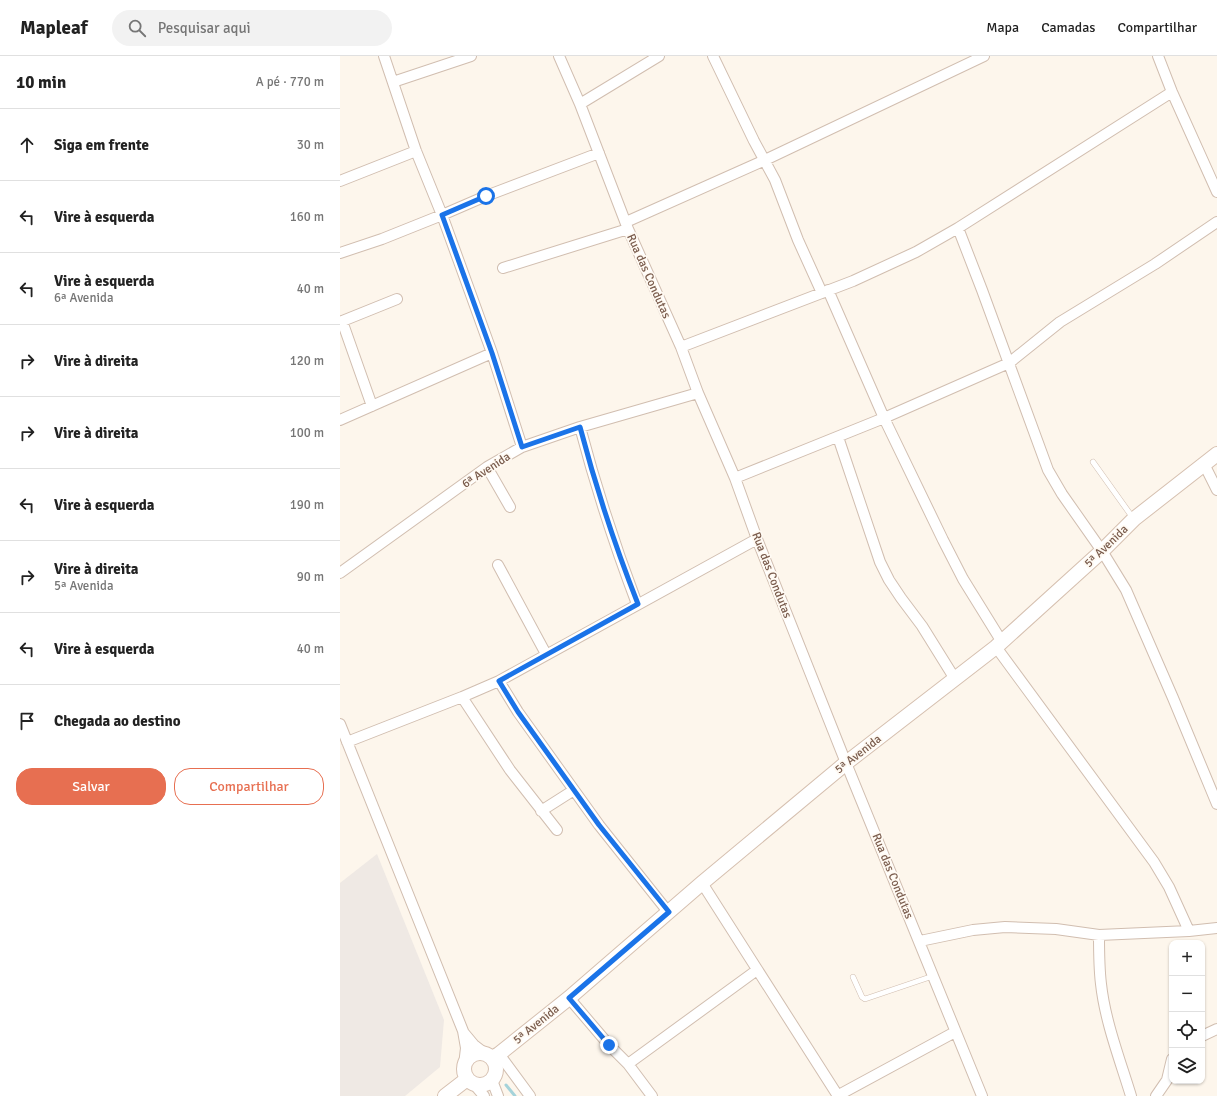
<!DOCTYPE html>
<html lang="pt">
<head>
<meta charset="utf-8">
<style>
  body { margin:0; font-family:Signika,sans-serif; background:#f2f2f2; color:#222 }
  .controls { position:absolute; right:12px; bottom:12px; display:grid; overflow:hidden; border-radius:8px; box-shadow:0 1px 3px #0004 }
  .controls button { width:36px; height:36px; display:grid; place-items:center; padding:0; border:0; border-bottom:1px solid #e0e0e0; background:#fff; color:#222; font:20px sans-serif }
  .stop { position:absolute; width:12px; height:12px; margin:-9px; border:3px solid #1a73e8; border-radius:50%; background:#fff }
  .stop.end { background:#1a73e8; border-color:#fff; box-shadow:0 1px 4px #0008 }
  .list { margin:0; padding:0; list-style:none }
  h2 { display:flex; justify-content:space-between; align-items:center; height:52px; margin:0; padding:0 16px; font-size:17px }
  h2 small { font-size:13px; font-weight:400; color:#767676 }
  .list li { display:grid; grid-template-columns:26px 1fr auto; gap:12px; align-items:center; box-sizing:border-box; height:72px; padding:0 16px; border-top:1px solid #e0e0e0 }
  .list b { display:block; font-size:15px; white-space:nowrap }
  .list p { margin:0; font-size:13px; white-space:nowrap; color:#767676 }
  .list em { font-size:13px; font-style:normal; color:#767676 }
  .actions { display:flex; gap:8px; padding:12px 16px }
  .actions a { flex:1; padding:9px 0; border:1px solid #e76f51; border-radius:16px; text-align:center; font-size:14px; color:#e76f51 }
  .actions .main { background:#e76f51; color:#fff }
  .icon { flex:none; width:22px; height:22px; fill:none; stroke:currentColor; stroke-width:2; stroke-linecap:round; stroke-linejoin:round }
  .map { position:relative; flex:none; width:877px; height:1040px; overflow:hidden }
  header { display:flex; align-items:center; gap:24px; box-sizing:border-box; height:56px; padding:0 20px; background:#fff; border-bottom:1px solid #e0e0e0 }
  header strong { font-size:19px }
  nav { display:flex; gap:22px; margin-inline-start:auto; font-size:14px }
  .search { width:280px; height:36px; background:#f2f2f2; display:flex; align-items:center; gap:10px; box-sizing:border-box; padding:0 14px; border-radius:22px; color:#767676; font-size:15px }
  main { display:flex }
  aside { flex:1; background:#fff }
  .map>svg:first-child { display:block }
  .industrial { fill:#efe9e4 }
  .lines { fill:none; stroke-linecap:round; stroke-linejoin:round }
  .stream { stroke:#a5d3da; stroke-width:3 }
  .lane-casing { stroke:#d1beb0; stroke-width:6 }
  .street-casing { stroke:#d1beb0; stroke-width:12 }
  .secondary-casing { stroke:#d6c0b0; stroke-width:16 }
  .lane { stroke:#fff; stroke-width:5 }
  .street { stroke:#fff; stroke-width:10 }
  .secondary { stroke:#fff; stroke-width:14 }
  .route { stroke:#1a73e8; stroke-width:5 }
  .labels { text-anchor:middle; stroke-width:3.5; stroke-linejoin:round; paint-order:stroke }
  .street-label { font-size:12px; fill:#7a5c4d; stroke:#fffaf3 }
</style>
</head>
<body>
<header>
<strong>Mapleaf</strong>
<div class="search"><svg class="icon" aria-label="search" viewBox="0 0 24 24"><circle cx="10" cy="10" r="6"/><path d="M15 15l6 6"/></svg>Pesquisar aqui</div>
<nav><a>Mapa</a><a>Camadas</a><a>Compartilhar</a></nav>
</header>
<main>
<aside>
<h2>10 min<small>A pé · 770 m</small></h2>
<ul class="list">
<li><svg class="icon" aria-label="ahead" viewBox="0 0 24 24"><path d="M12 20V5M6 11l6-6 6 6"/></svg><div><b>Siga em frente</b></div><em>30 m</em></li>
<li><svg class="icon" aria-label="left" viewBox="0 0 24 24"><path d="M17 20v-9H6M10 6l-5 5 5 5"/></svg><div><b>Vire à esquerda</b></div><em>160 m</em></li>
<li><svg class="icon" aria-label="left" viewBox="0 0 24 24"><path d="M17 20v-9H6M10 6l-5 5 5 5"/></svg><div><b>Vire à esquerda</b><p>6ª Avenida</p></div><em>40 m</em></li>
<li><svg class="icon" aria-label="right" viewBox="0 0 24 24"><path d="M7 20v-9h11M14 6l5 5-5 5"/></svg><div><b>Vire à direita</b></div><em>120 m</em></li>
<li><svg class="icon" aria-label="right" viewBox="0 0 24 24"><path d="M7 20v-9h11M14 6l5 5-5 5"/></svg><div><b>Vire à direita</b></div><em>100 m</em></li>
<li><svg class="icon" aria-label="left" viewBox="0 0 24 24"><path d="M17 20v-9H6M10 6l-5 5 5 5"/></svg><div><b>Vire à esquerda</b></div><em>190 m</em></li>
<li><svg class="icon" aria-label="right" viewBox="0 0 24 24"><path d="M7 20v-9h11M14 6l5 5-5 5"/></svg><div><b>Vire à direita</b><p>5ª Avenida</p></div><em>90 m</em></li>
<li><svg class="icon" aria-label="left" viewBox="0 0 24 24"><path d="M17 20v-9H6M10 6l-5 5 5 5"/></svg><div><b>Vire à esquerda</b></div><em>40 m</em></li>
<li><svg class="icon" aria-label="arrive" viewBox="0 0 24 24"><path d="M6 21V4h12l-3 4 3 4H6"/></svg><div><b>Chegada ao destino</b></div></li>
</ul>
<div class="actions"><a class="main">Salvar</a><a>Compartilhar</a></div>
</aside>
<div class="map">
<svg width="877" height="1040" viewBox="0 0 877 1040">
  <rect width="100%" height="100%" fill="#fdf6ec"/>
  <path class="industrial" d="M37,798L104,964L100,1011L65,1040H0V827Z"/>
  <g class="lines">
    <path class="stream" d="M166,1029L175,1040"/>
    <g class="lane-casing">
      <path id="lane" d="M753,406L793,462
        M513,921L522,941L525,943L593,920"/>
    </g>
    <g class="street-casing">
      <path id="street" d="M44,0L76,95L102,159L130,236L152,297L182,391
        M219,0L240,48L288,173L341,291L358,337L395,422L417,483L506,707L642,1040
        M373,0L414,85L435,124L458,184L482,237
        M818,0L832,36L877,136
        M53,26L131,0
        M240,48L319,0
        M0,125L76,95
        M286,166L425,104L644,0
        M618,172L642,234L708,414L722,438L762,495L786,534L833,642L877,748
        M0,197L42,183L102,159L146,140L259,97
        M163,212L288,173
        M488,234L544,362L603,484L623,523L662,586
        M2,265L32,350
        M0,266L57,243
        M341,291L513,225L576,196L618,172L832,36
        M0,364L152,297
        M240,371C256,432 275,490 297,548
        M498,381L540,506L549,524L561,542L582,570L615,623
        M864,408L877,434
        M147,411L170,451
        M395,422L544,362L669,307L720,266L815,208L877,166
        M158,509L206,598
        M0,517L147,411L182,391L240,371L358,337
        M656,591L814,806L829,831L849,875
        M159,625L178,656L259,769L329,857
        M122,641L170,714L217,774
        M0,668L123,975L126,992L124,1009
        M7,686L122,641L159,625L417,483
        M201,755L234,734
        M362,827L498,1040
        M759,879C759,895 759,912 761,928C765,965 780,1004 791,1040
        M580,885L633,874L665,871L716,873L759,879L849,875L877,872
        M229,942L269,989L288,1008L312,1040
        M124,977L134,989L147,999
        M862,980L877,973
        M159,998L190,1040
        M288,1008L417,914
        M154,1020L153,1027L158,1040
        M133,1027L144,1040
        M497,1040L615,976
        M816,1040L827,1024L832,1003"/>
    </g>
    <g class="secondary-casing">
      <path id="secondary" d="M124 1013a16 16 0 1 1 32 0a16 16 0 1 1-32 0Z
        M152,1002L159,998L229,942L362,827L506,707L656,591L762,495L794,463L877,398
        M105,1040L127,1023"/>
    </g>
    <use href="#lane" class="lane"/>
    <use href="#street" class="street"/>
    <use href="#secondary" class="secondary"/>
  </g>
  <g class="lines">
    <path class="route" d="M146,140L102,159L152,297L182,391L240,371C256,432 275,490 298,548L159,625L178,656L259,769L329,856L229,942L269,989"/>
  </g>
  <g class="labels">
    <g class="street-label">
      <text transform="translate(309 220) rotate(66)" y="4">Rua das Condutas</text>
      <text transform="translate(146 414) rotate(-33)" y="4">6ª Avenida</text>
      <text transform="translate(766 490) rotate(-44)" y="4">5ª Avenida</text>
      <text transform="translate(432 519) rotate(69)" y="4">Rua das Condutas</text>
      <text transform="translate(518 698) rotate(-38)" y="4">5ª Avenida</text>
      <text transform="translate(553 820) rotate(68)" y="4">Rua das Condutas</text>
      <text transform="translate(196 968) rotate(-39)" y="4">5ª Avenida</text>
    </g>
  </g>
</svg>
<div class="controls">
<button>+</button>
<button>−</button>
<button><svg class="icon" aria-label="locate" viewBox="0 0 24 24"><circle cx="12" cy="12" r="6"/><path d="M12 2v4M12 18v4M2 12h4M18 12h4"/></svg></button>
<button><svg class="icon" aria-label="layers" viewBox="0 0 24 24"><path d="M12 4l9 5-9 5-9-5zM3 14l9 5 9-5"/></svg></button>
</div>
<div class="stop" style="left:146px;top:140px"></div>
<div class="stop end" style="left:269px;top:989px"></div>
</div>
</main>
</body>
</html>
